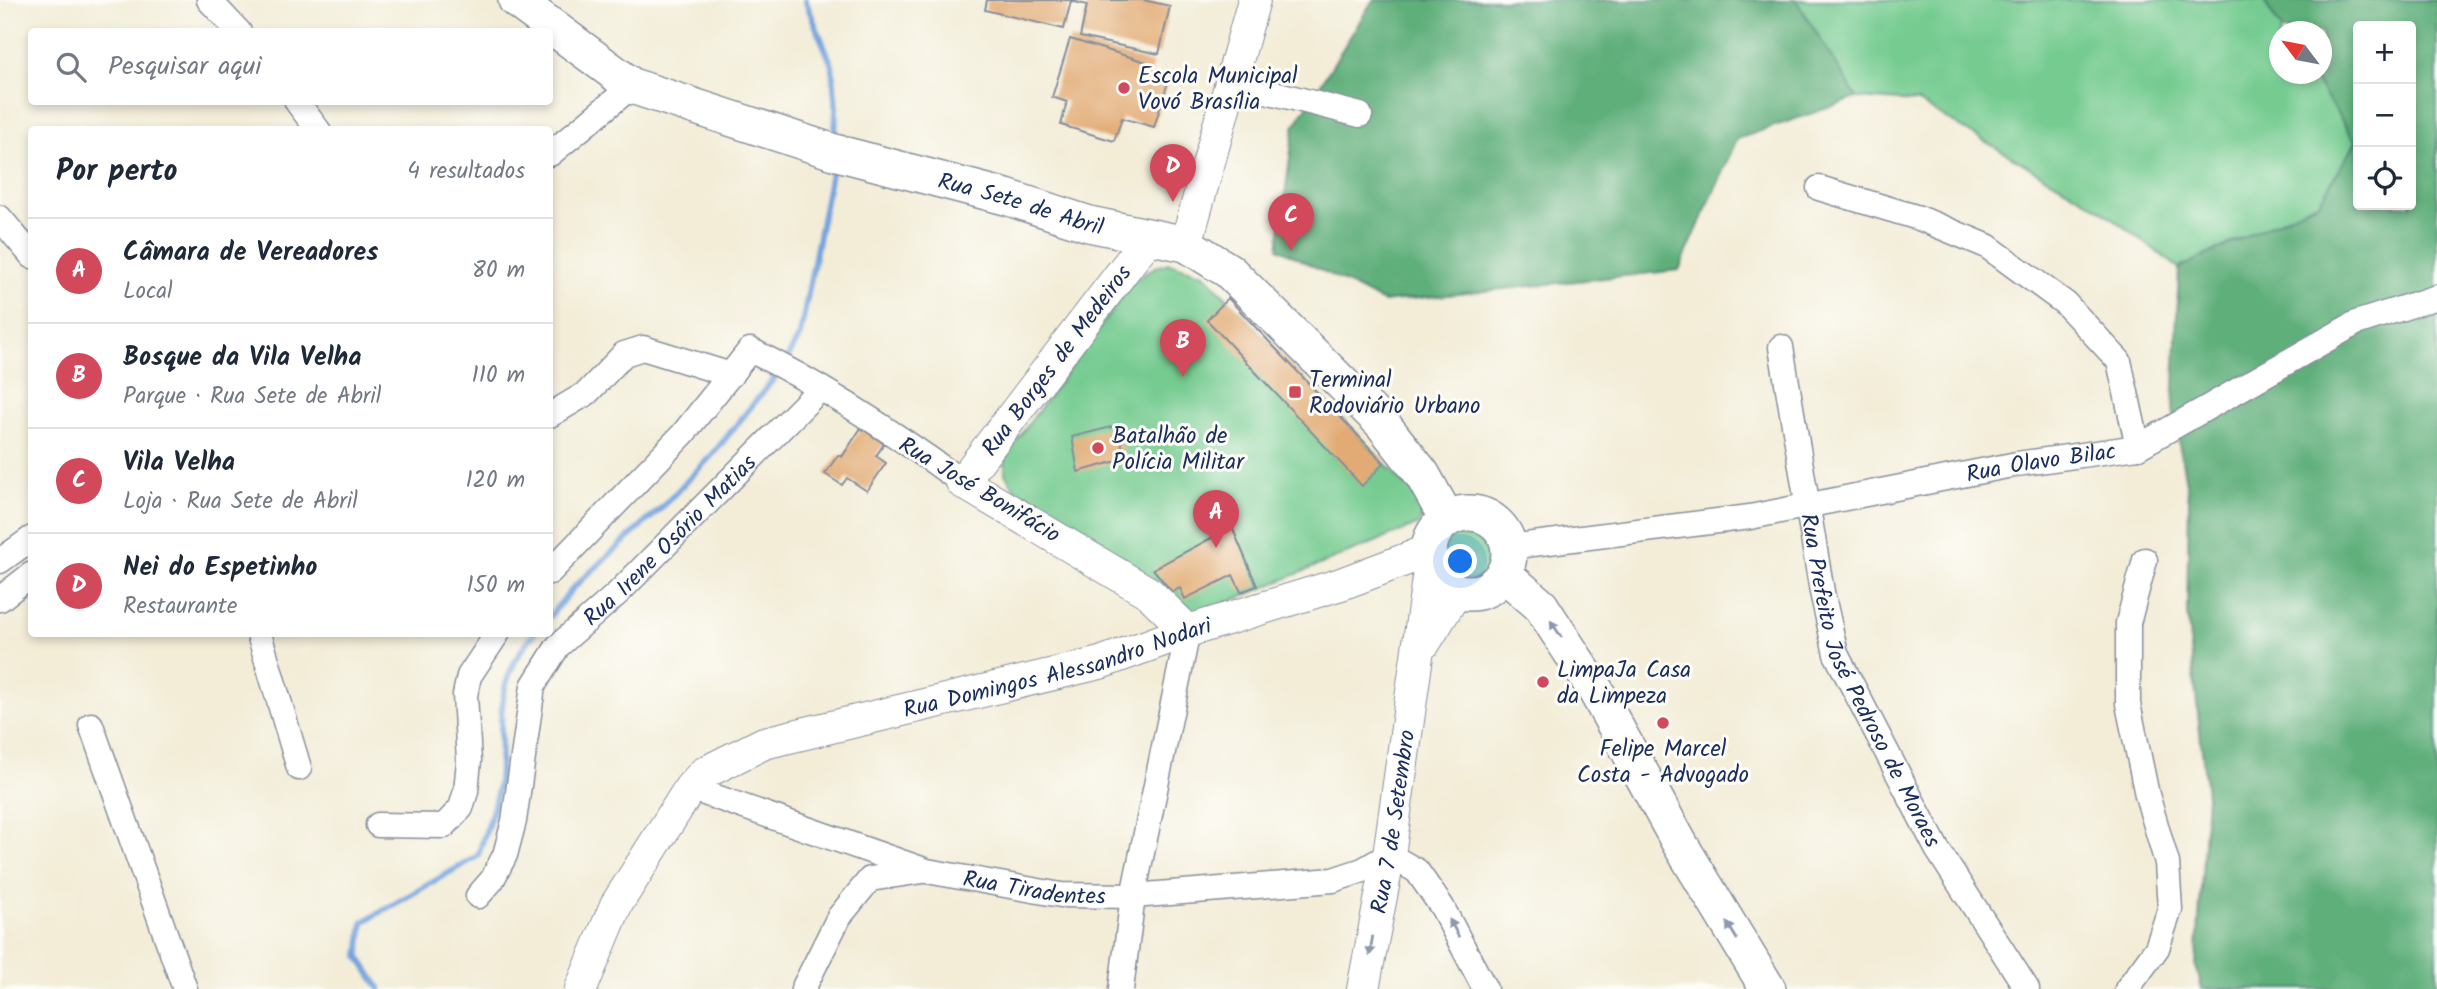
<!DOCTYPE html>
<html lang="pt">
<head>
<meta charset="utf-8">
<style>
  body { margin:0; font-family:Kalam,sans-serif; background:#f6f6f7; color:#1f2937 }
  .controls { position:absolute; right:21px; top:21px; display:grid; overflow:hidden; border-radius:7px; box-shadow:0 4px 10px #0003 }
  .controls button { width:63px; height:63px; display:grid; place-items:center; padding:0; border:0; border-bottom:2px solid #e0e1e3; background:#fff; color:#1f2937; font:35px sans-serif }
  .compass { position:absolute; left:2269px; top:21px; width:63px; height:63px; border-radius:50%; background:#fff; box-shadow:0 4px 10px #0003; rotate:302deg }
  .you { position:absolute; left:1461px; top:562px; width:24px; height:24px; margin:-18px; border:5px solid #fff; border-radius:50%; background:#1a73e8; box-shadow:0 0 0 10px #1a73e833 }
  .badge { display:grid; place-items:center; width:46px; height:46px; border-radius:50%; background:#d1495b; color:#fff; font-size:23px; font-weight:700 }
  .pin { position:absolute; translate:-50% -58px; filter:drop-shadow(0 2px 4px #0008) }
  .pin::after { content:''; position:absolute; top:37px; width:24px; height:21px; background:inherit; clip-path:polygon(0 0,100% 0,50% 100%) }
  .list { margin:0; padding:0; list-style:none }
  h2 { display:flex; justify-content:space-between; align-items:center; height:91px; margin:0; padding:0 28px; font-size:30px }
  h2 small { font-size:23px; font-weight:400; color:#747a83 }
  .list li { display:grid; grid-template-columns:46px 1fr auto; gap:21px; align-items:center; box-sizing:border-box; height:105px; padding:0 28px; border-top:2px solid #e0e1e3 }
  .list b { display:block; font-size:26px; white-space:nowrap }
  .list p { margin:0; font-size:23px; white-space:nowrap; color:#747a83 }
  .list em { font-size:23px; font-style:normal; color:#747a83 }
  .icon { flex:none; width:38px; height:38px; fill:none; stroke:currentColor; stroke-width:2; stroke-linecap:round; stroke-linejoin:round }
  .map { position:relative; flex:none; width:2437px; height:989px; overflow:hidden }
  .search { position:absolute; background:#fff; box-shadow:0 4px 10px #0003; left:28px; top:28px; width:525px; height:77px; display:flex; align-items:center; gap:18px; box-sizing:border-box; padding:0 24px; border-radius:7px; color:#747a83; font-size:26px }
  .panel { position:absolute; background:#fff; box-shadow:0 4px 10px #0003; left:28px; top:126px; width:525px; height:511px; border-radius:7px }
  .map>svg:first-child { display:block }
  .green { fill:#74cb90; stroke:#487d77; stroke-width:2 }
  .forest { fill:#5faf7a; stroke:#3d6f6c; stroke-width:2; fill-rule:evenodd }
  .lines { fill:none; stroke-linecap:round; stroke-linejoin:round }
  .stream { stroke:#73a3dd; stroke-width:6 }
  .building { fill:#e2ab75 }
  .minor-casing { stroke:#878e9b; stroke-width:27 }
  .tertiary-casing { stroke:#878e9b; stroke-width:34 }
  .secondary-casing { stroke:#878e9b; stroke-width:38 }
  .minor { stroke:#fff; stroke-width:24 }
  .tertiary { stroke:#fff; stroke-width:32 }
  .secondary { stroke:#fff; stroke-width:35 }
  .oneway { fill:#8d97ae }
  .poi-dot { fill:#d1495b; stroke:#fdfcf7; stroke-width:2.5 }
  .labels { text-anchor:middle; stroke-width:6; stroke-linejoin:round; paint-order:stroke }
  .poi-label { font-size:23px; fill:#1b2f5e; stroke:#fdfcf7; text-anchor:start }
  .street-label { font-size:23px; fill:#1b2f5e; stroke:#fdfcf7 }
</style>
</head>
<body>
<div class="map">
<svg width="2437" height="989" viewBox="0 0 2437 989">
  <rect width="100%" height="100%" fill="#fdfcf7"/>
  <filter id="ink" filterUnits="userSpaceOnUse"><feTurbulence type="fractalNoise" baseFrequency=".0143" numOctaves="2"/><feDisplacementMap in="SourceGraphic" scale="14" xChannelSelector="R" yChannelSelector="G"/><feConvolveMatrix kernelMatrix="1 2 1 2 8 2 1 2 1" color-interpolation-filters="sRGB"/></filter>
  <filter id="wash" filterUnits="userSpaceOnUse"><feTurbulence type="fractalNoise" baseFrequency=".00686" numOctaves="4" result="noise"/><feDisplacementMap in="SourceGraphic" scale="28" xChannelSelector="R" yChannelSelector="G"/><feGaussianBlur stdDeviation="1.57" result="paint"/><feColorMatrix in="noise" values="0 0 0 0 0 0 0 0 0 0 0 0 0 0 0 0 0 1.4 0 .05"/><feComposite in="paint" operator="in"/></filter>
  <g filter="url(#wash)">
    <rect width="100%" height="100%" fill="#f3edd8"/>
    <path class="green" d="M1796,0H2263L2283,31L2280,32V74H2311L2356,142L2319,202L2179,268L2097,207L1918,102L1857,98Z
      M1169,263L1204,274L1417,497L1423,512L1419,524L1192,617L1018,493L1005,474V456L1134,281L1155,267Z
      M1442 553a27 27 0 1 1 54 0a27 27 0 1 1-54 0Z"/>
    <path class="forest" d="M1373,0H1796L1857,98L1737,139L1679,270L1383,302L1278,248L1294,127Z
      M2263,0H2437V989H2202L2196,966L2207,796L2187,613L2189,500L2173,409L2179,268L2319,202L2356,142L2311,74H2322V32L2283,31ZM2358,26H2411V205H2358Z"/>
    <g class="lines">
      <path class="stream" d="M805,0L832,65L836,108L835,141
        M786,361L800,335L833,162
        M550,616L573,588L660,509L713,454L780,371
        M380,989L359,957L363,922L478,856C485,832 496,806 499,782C505,721 490,685 534,634"/>
    </g>
    <g id="blocks">
      <path class="building" d="M987,0H1143L1170,6L1159,54L1080,37L1087,5L1071,1L1064,29L985,10Z
        M1070,39L1153,64L1149,76L1168,82L1154,127L1122,118L1114,141L1061,125L1067,102L1052,97Z
        M1228,298L1384,463L1362,486L1207,320Z
        M1119,425L1124,459L1078,472L1072,437Z
        M861,428L884,444L876,456L886,463L867,491L847,478L842,485L825,474L838,455L842,457Z
        M1232,527L1257,586L1241,592L1233,575L1185,599L1180,588L1172,592L1153,569Z"/>
    </g>
  </g>
  <g filter="url(#ink)">
    <use href="#blocks" fill-opacity="0" stroke="#878e9b" stroke-width="2"/>
    <g class="lines">
      <g class="minor-casing">
        <g id="minor">
          <path d="M209,0L239,32"/>
          <path d="M1231,82L1360,115"/>
          <path d="M297,102L318,130"/>
          <path d="M550,154L632,86"/>
          <path d="M1819,188L1919,218L1987,246L2066,304L2119,361L2138,447"/>
          <path d="M0,218L32,256"/>
          <path id="s1" d="M1781,347L1822,592L1836,654L1937,849L2027,989"/>
          <path d="M550,415L587,393L624,354L643,348L731,375"/>
          <path id="s2" d="M1509,547L1750,517L2017,464L2138,447L2356,323L2437,297"/>
          <path d="M0,561L32,538"/>
          <path d="M550,572L683,434L750,350C822,385 897,435 962,482"/>
          <path d="M0,599L32,574"/>
          <path d="M259,634L299,768"/>
          <path d="M91,725L185,989"/>
          <path id="s3" d="M690,788L927,871L1061,895L1133,896L1333,880L1363,870L1389,855L1417,871L1442,907L1485,989"/>
          <path d="M378,825L444,826L461,808L466,791L469,761L465,695L469,676L497,634"/>
          <path id="s4" d="M478,896L492,880L505,855L514,821L533,686L558,646L618,593L819,390"/>
          <path d="M803,989L839,917L870,879L923,871"/>
          <path d="M1121,989L1133,896L1188,631"/>
          <path d="M2127,989L2157,948L2170,909L2167,863L2147,795L2128,704V623L2145,560"/>
        </g>
      </g>
      <g class="tertiary-casing">
        <g id="tertiary">
          <path d="M1149,237L962,482L1149,593L1188,631"/>
          <path d="M1186,244L1254,0"/>
          <path d="M1425,642L1456,592"/>
          <path id="s5" d="M581,989L616,905L690,788L704,773L764,743L1100,663L1188,631L1341,584L1428,551"/>
          <path id="s6" d="M1363,989L1389,855L1430,564"/>
        </g>
      </g>
      <g class="secondary-casing">
        <g id="secondary">
          <path id="s7" d="M516,0L632,86L834,152L1006,197L1089,224L1186,244L1229,271L1381,422L1422,474L1447,519"/>
          <circle cx="1469" cy="553" r="40"/>
          <path d="M1504,574L1541,606L1596,691L1680,844L1768,989"/>
        </g>
      </g>
      <use href="#minor" class="minor"/>
      <use href="#tertiary" class="tertiary"/>
      <use href="#secondary" class="secondary"/>
    </g>
    <defs><path id="oneway-solid" d="M-6-.8H1V-3.2L6.5 0L1 3.2V.8H-6Z" transform="scale(1.75)"/></defs>
    <g class="oneway">
      <use href="#oneway-solid" transform="translate(1556 629) rotate(-123)"/>
      <use href="#oneway-solid" transform="translate(1454 928) rotate(-118)"/>
      <use href="#oneway-solid" transform="translate(1732 931) rotate(-121)"/>
      <use href="#oneway-solid" transform="translate(1371 946) rotate(100)"/>
    </g>
  </g>
  <g class="poi-dot">
    <circle cx="1124" cy="88" r="7"/>
    <rect x="1288" y="385" width="14" height="14" rx="3.5"/>
    <circle cx="1098" cy="448" r="7"/>
    <circle cx="1543" cy="682" r="7"/>
    <circle cx="1663" cy="723" r="7"/>
  </g>
  <g class="labels">
    <g class="poi-label">
      <text x="1138" y="83">Escola Municipal<tspan x="1138" dy="26">Vovó Brasília</tspan></text>
      <text x="1309" y="387">Terminal<tspan x="1309" dy="26">Rodoviário Urbano</tspan></text>
      <text x="1112" y="443">Batalhão de<tspan x="1112" dy="26">Polícia Militar</tspan></text>
      <text x="1557" y="677">LimpaJa Casa<tspan x="1557" dy="26">da Limpeza</tspan></text>
      <text x="1663" y="756" text-anchor="middle">Felipe Marcel<tspan x="1663" dy="26">Costa - Advogado</tspan></text>
    </g>
    <g class="street-label">
      <text dy="8" stroke="none"><textPath href="#s7" startOffset="551">Rua Sete de Abril</textPath></text>
      <text transform="translate(1056 360) rotate(-53)" y="8">Rua Borges de Medeiros</text>
      <text dy="8" stroke="none"><textPath href="#s2" startOffset="539">Rua Olavo Bilac</textPath></text>
      <text transform="translate(980 489) rotate(31)" y="8">Rua José Bonifácio</text>
      <text dy="8" stroke="none"><textPath href="#s4" startOffset="422">Rua Irene Osório Matias</textPath></text>
      <text dy="8" stroke="none"><textPath href="#s5" startOffset="620">Rua Domingos Alessandro Nodari</textPath></text>
      <text dy="8" stroke="none"><textPath href="#s1" startOffset="348">Rua Prefeito José Pedroso de Moraes</textPath></text>
      <text dy="8" stroke="none"><textPath href="#s6" startOffset="170">Rua 7 de Setembro</textPath></text>
      <text dy="8" stroke="none"><textPath href="#s3" startOffset="360">Rua Tiradentes</textPath></text>
    </g>
  </g>
</svg>
<div class="controls">
<button>+</button>
<button>−</button>
<button><svg class="icon" aria-label="locate" viewBox="0 0 24 24"><circle cx="12" cy="12" r="6"/><path d="M12 2v4M12 18v4M2 12h4M18 12h4"/></svg></button>
</div>
<svg class="compass" viewBox="-18 -18 36 36"><path d="M0-13l5 13h-10z" fill="#e53935"/><path d="M0 13l5-13h-10z" fill="#747a83"/></svg>
<div class="you"></div>
<div class="pin badge" style="left:1216px;top:548px">A</div>
<div class="pin badge" style="left:1183px;top:377px">B</div>
<div class="pin badge" style="left:1291px;top:251px">C</div>
<div class="pin badge" style="left:1173px;top:202px">D</div>
<div class="search"><svg class="icon" aria-label="search" viewBox="0 0 24 24"><circle cx="10" cy="10" r="6"/><path d="M15 15l6 6"/></svg>Pesquisar aqui</div>
<section class="panel">
<h2>Por perto<small>4 resultados</small></h2>
<ul class="list">
<li><span class="badge">A</span><div><b>Câmara de Vereadores</b><p>Local</p></div><em>80 m</em></li>
<li><span class="badge">B</span><div><b>Bosque da Vila Velha</b><p>Parque · Rua Sete de Abril</p></div><em>110 m</em></li>
<li><span class="badge">C</span><div><b>Vila Velha</b><p>Loja · Rua Sete de Abril</p></div><em>120 m</em></li>
<li><span class="badge">D</span><div><b>Nei do Espetinho</b><p>Restaurante</p></div><em>150 m</em></li>
</ul>
</section>
</div>
</body>
</html>
